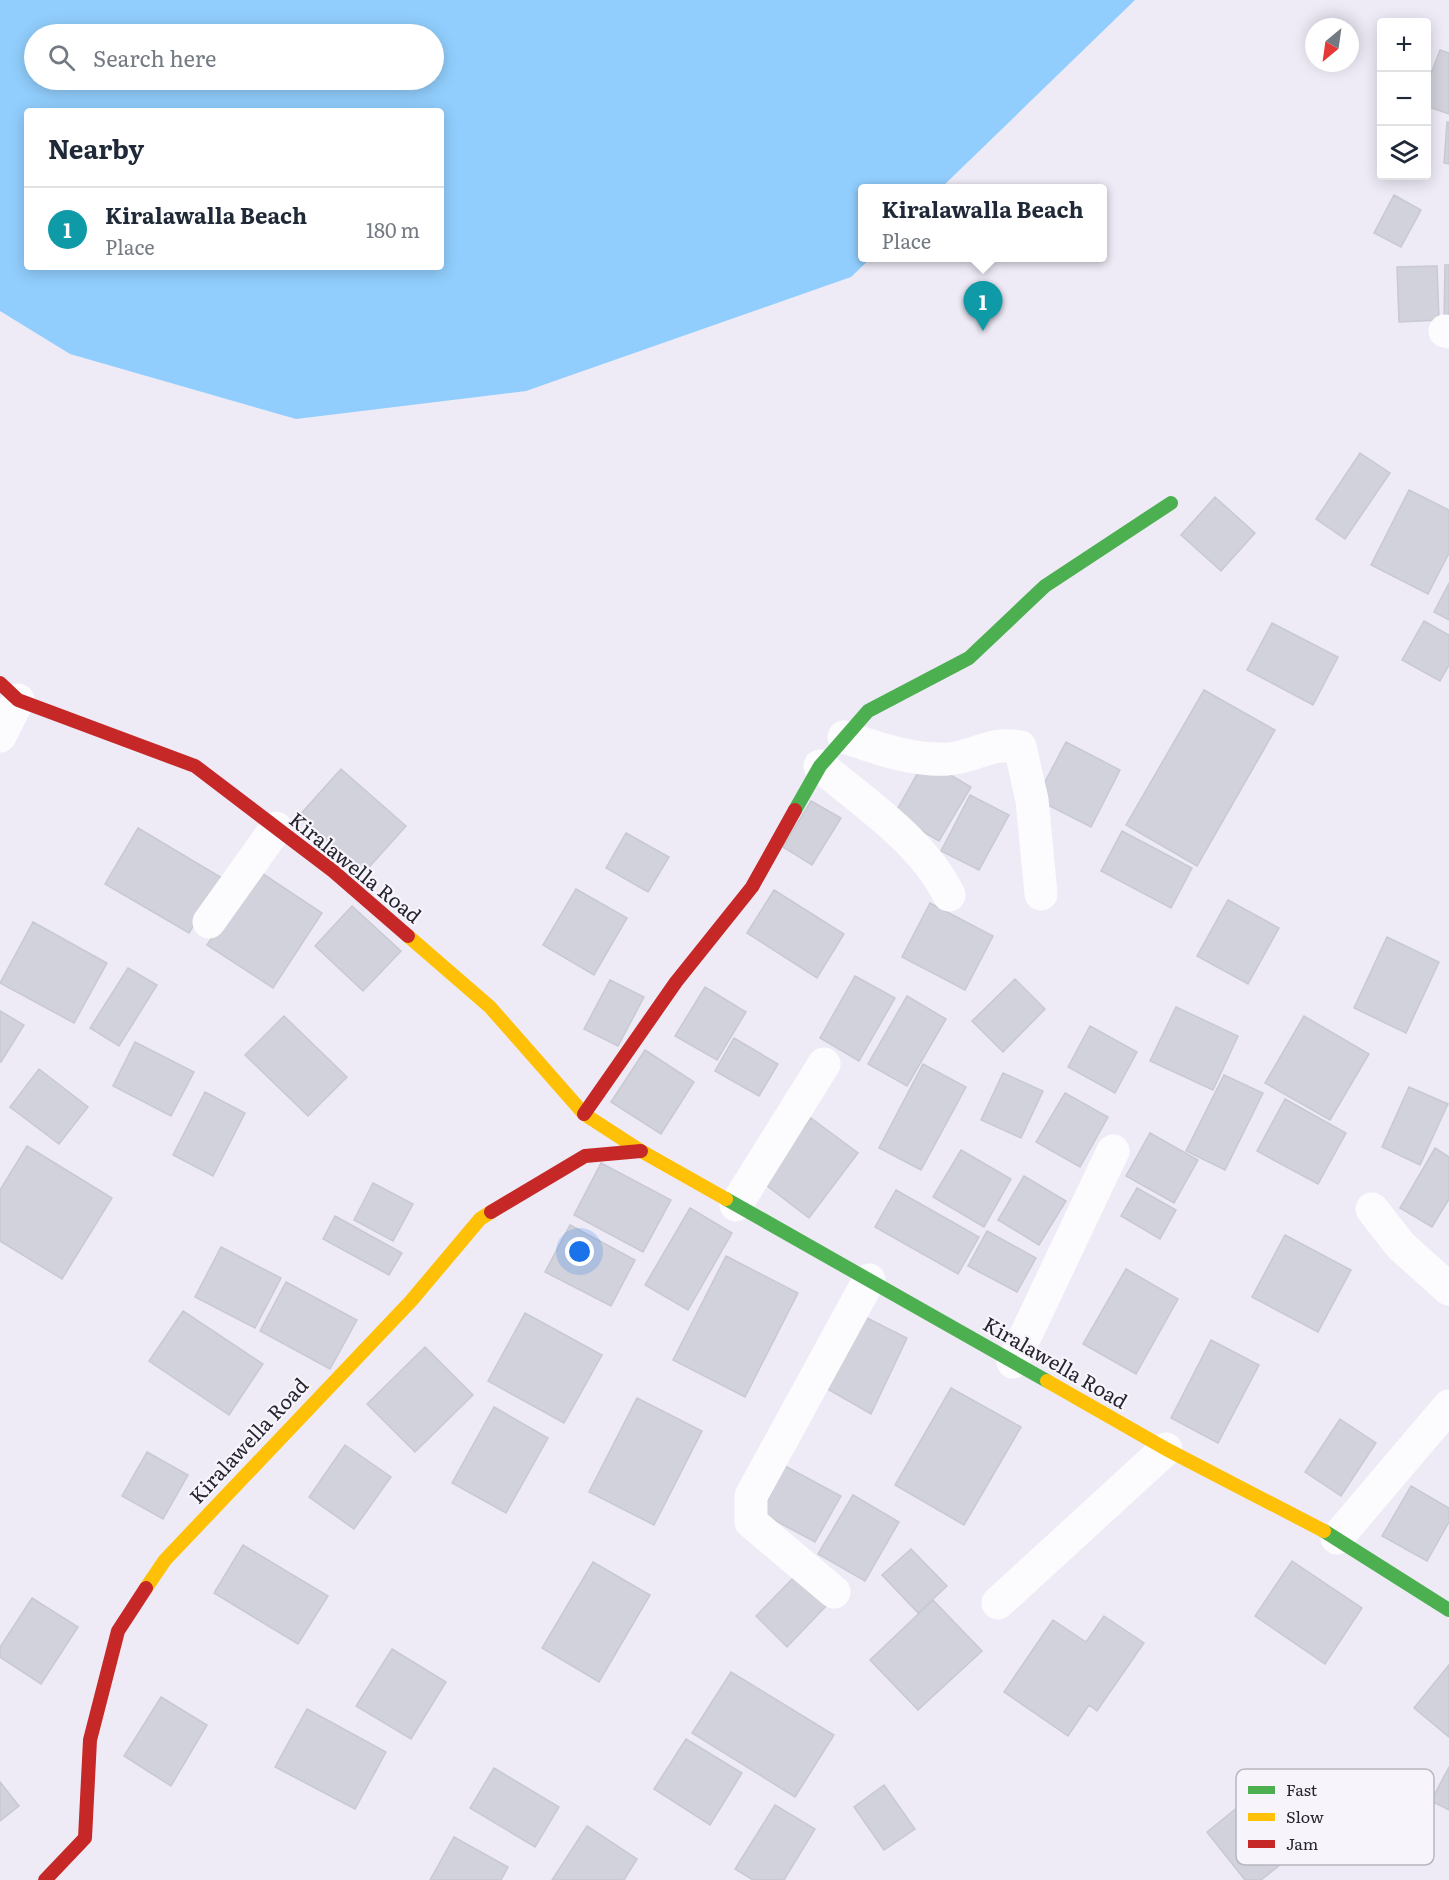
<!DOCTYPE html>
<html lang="en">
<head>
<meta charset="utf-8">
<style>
  body { margin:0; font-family:Literata,serif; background:#f2f2f3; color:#1f2937 }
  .controls { position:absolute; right:18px; top:18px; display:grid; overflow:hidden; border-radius:6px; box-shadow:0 3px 15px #0003 }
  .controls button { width:54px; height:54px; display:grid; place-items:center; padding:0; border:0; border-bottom:2px solid #e0e1e3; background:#fff; color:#1f2937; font:30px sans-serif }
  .compass { position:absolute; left:1305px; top:18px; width:54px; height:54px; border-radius:50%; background:#fff; box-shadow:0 3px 15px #0003; rotate:209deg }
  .you { position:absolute; left:580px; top:1252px; width:21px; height:21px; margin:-15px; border:4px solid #fff; border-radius:50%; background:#1a73e8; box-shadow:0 0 0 9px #1a73e833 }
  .badge { display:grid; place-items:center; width:39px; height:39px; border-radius:50%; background:#6c6a75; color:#fff; font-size:20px; font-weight:700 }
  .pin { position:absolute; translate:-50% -50px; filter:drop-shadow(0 2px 3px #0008) }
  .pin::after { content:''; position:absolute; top:32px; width:21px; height:18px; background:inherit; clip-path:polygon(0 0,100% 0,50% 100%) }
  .popup { position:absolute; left:858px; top:184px; width:249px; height:78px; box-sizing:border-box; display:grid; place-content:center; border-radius:6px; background:#fff; filter:drop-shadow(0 2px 4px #0005); font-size:20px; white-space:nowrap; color:#747a83 }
  .popup b { font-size:22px; color:#1f2937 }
  .popup::after { content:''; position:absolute; left:50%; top:100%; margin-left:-12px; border:12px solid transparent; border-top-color:#fff }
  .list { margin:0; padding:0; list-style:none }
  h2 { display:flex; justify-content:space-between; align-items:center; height:78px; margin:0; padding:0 24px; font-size:26px }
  h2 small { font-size:20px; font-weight:400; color:#747a83 }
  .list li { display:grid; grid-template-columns:39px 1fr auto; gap:18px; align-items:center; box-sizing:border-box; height:84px; padding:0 24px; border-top:2px solid #e0e1e3 }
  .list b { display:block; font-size:22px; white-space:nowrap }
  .list p { margin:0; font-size:20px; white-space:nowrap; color:#747a83 }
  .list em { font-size:20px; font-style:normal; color:#747a83 }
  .icon { flex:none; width:33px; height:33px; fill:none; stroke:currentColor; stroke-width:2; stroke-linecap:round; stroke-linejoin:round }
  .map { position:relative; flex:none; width:1449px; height:1880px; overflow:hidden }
  .search { position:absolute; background:#fff; box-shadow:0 3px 15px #0003; left:24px; top:24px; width:420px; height:66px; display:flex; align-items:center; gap:15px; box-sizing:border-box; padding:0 21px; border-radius:33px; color:#747a83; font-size:22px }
  .panel { position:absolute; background:#fff; box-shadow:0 3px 15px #0003; left:24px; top:108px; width:420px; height:162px; border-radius:6px }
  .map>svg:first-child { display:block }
  .water { fill:#91cefd; fill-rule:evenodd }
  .building { fill:#d1d2dc; stroke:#c8c9d3; stroke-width:1.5 }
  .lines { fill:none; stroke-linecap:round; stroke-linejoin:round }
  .street { stroke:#fcfcfe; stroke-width:33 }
  .fast { stroke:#4caf50; stroke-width:14 }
  .slow { stroke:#ffc107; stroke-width:14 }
  .jam { stroke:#c62828; stroke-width:14 }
  .labels { text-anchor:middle; stroke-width:4.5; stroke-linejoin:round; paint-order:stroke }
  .street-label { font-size:20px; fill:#26242f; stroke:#f7f5fb }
  .key { fill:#f7f5fb; stroke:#b8b6be; stroke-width:1.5 }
  .key-label { font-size:16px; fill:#26242f }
</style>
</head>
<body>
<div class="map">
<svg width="1449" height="1880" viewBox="0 0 1449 1880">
  <rect width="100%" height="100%" fill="#eeebf7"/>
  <path class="water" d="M0,0H1135L941,188H863V258H871L851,277L526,391L296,419L70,354L0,311ZM34,34H434V80H34ZM27,111H441V267H27Z"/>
  <path class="building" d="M1440,50L1449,53V114L1426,106V87Z
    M1447,122H1449V164L1444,163Z
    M1394,195L1421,210L1401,247L1374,233Z
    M1445,265H1449V321H1444Z
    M1437,266L1439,320L1399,322L1397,267Z
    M1360,453L1390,473L1345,539L1316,519Z
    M1409,490L1449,510V553L1428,594L1371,565Z
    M1215,497L1255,533L1221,571L1181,535Z
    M1449,583V620L1434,612Z
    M1424,621L1449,635V665L1440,681L1402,660Z
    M1272,623L1338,657L1313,705L1247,670Z
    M1204,690L1275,730L1197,866L1126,825Z
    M1066,742L1120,770L1091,827L1036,799Z
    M925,760L971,787L939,841L894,815Z
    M341,769L406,826L363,874L298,817Z
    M970,795L1009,815L979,870L941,851Z
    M811,801L841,818L812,865L783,847Z
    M138,828L222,878L189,933L105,884Z
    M1122,831L1192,868L1171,908L1101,871Z
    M626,833L669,857L648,892L606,868Z
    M257,870L322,913L273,988L207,945Z
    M576,889L627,918L594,975L543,945Z
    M774,890L844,934L817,978L747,933Z
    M1228,900L1279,928L1248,984L1197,956Z
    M930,903L993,936L965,990L902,957Z
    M352,906L401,951L363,991L315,946Z
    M33,922L107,963L74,1023L0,983Z
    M1387,937L1439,962L1406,1033L1354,1008Z
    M128,968L157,985L119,1046L90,1028Z
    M855,976L895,998L859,1061L820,1038Z
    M1015,979L1045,1009L1003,1052L972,1021Z
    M610,980L644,997L618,1046L584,1029Z
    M705,987L746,1012L717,1060L675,1036Z
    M907,996L946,1019L907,1086L868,1064Z
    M1176,1007L1238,1036L1213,1090L1150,1061Z
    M0,1011L24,1025L1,1062L0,1061Z
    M284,1016L347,1077L308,1116L245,1055Z
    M1304,1016L1369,1054L1330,1120L1265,1083Z
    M1090,1026L1137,1052L1115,1093L1068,1067Z
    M734,1038L778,1064L759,1096L715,1071Z
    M135,1042L194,1072L171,1116L113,1086Z
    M645,1050L694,1082L661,1134L611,1102Z
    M923,1064L966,1087L921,1170L879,1148Z
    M39,1069L88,1107L59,1144L10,1107Z
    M1003,1073L1043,1091L1021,1138L981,1120Z
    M1224,1075L1263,1093L1225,1170L1186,1151Z
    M1409,1087L1448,1104L1420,1165L1382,1147Z
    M205,1092L245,1113L213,1176L173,1155Z
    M1065,1093L1108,1117L1080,1167L1036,1142Z
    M1285,1099L1346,1133L1318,1184L1257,1151Z
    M811,1118L858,1153L809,1218L762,1182Z
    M1150,1133L1198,1160L1174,1203L1126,1176Z
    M27,1146L112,1198L62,1279L0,1241V1190Z
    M1435,1148L1449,1157V1199L1432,1227L1400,1208Z
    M961,1150L1011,1179L984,1227L933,1197Z
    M601,1163L671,1200L643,1252L574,1215Z
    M1024,1176L1066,1201L1039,1245L998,1220Z
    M373,1183L413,1204L393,1241L354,1220Z
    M1137,1188L1176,1210L1160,1239L1121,1216Z
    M896,1190L979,1237L958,1274L875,1227Z
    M690,1208L732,1233L688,1310L645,1285Z
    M335,1216L402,1253L389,1275L323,1239Z
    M570,1225L635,1260L611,1306L545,1272Z
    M987,1231L1036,1258L1017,1292L968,1266Z
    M1285,1235L1351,1270L1318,1332L1252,1297Z
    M221,1247L281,1278L255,1328L195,1297Z
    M726,1256L798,1293L745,1397L673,1360Z
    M1126,1269L1178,1299L1136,1374L1083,1344Z
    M286,1282L357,1320L330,1369L260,1331Z
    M183,1311L263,1364L229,1415L149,1361Z
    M525,1313L602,1355L564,1423L488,1381Z
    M859,1314L907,1338L871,1414L824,1387Z
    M1211,1340L1259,1365L1218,1443L1171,1418Z
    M425,1347L473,1395L415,1452L367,1404Z
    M951,1388L1021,1427L964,1525L895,1485Z
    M637,1398L702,1431L654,1525L589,1492Z
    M494,1407L548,1438L506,1513L452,1483Z
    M1340,1419L1376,1443L1341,1496L1305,1472Z
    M345,1445L391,1477L354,1529L309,1497Z
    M147,1452L188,1475L163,1519L122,1496Z
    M785,1466L841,1496L815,1542L761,1513Z
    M1411,1486L1449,1508V1522L1427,1561L1382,1536Z
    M853,1495L899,1522L865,1581L818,1554Z
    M243,1545L328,1596L298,1644L214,1593Z
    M911,1549L947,1586L918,1613L882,1575Z
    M1292,1561L1362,1608L1325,1664L1255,1616Z
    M593,1562L650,1595L599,1682L542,1648Z
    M795,1576L826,1606L787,1647L756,1616Z
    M32,1598L78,1627L41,1684L0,1657V1647Z
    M933,1600L982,1651L918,1710L870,1660Z
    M1104,1616L1144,1643L1097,1711L1089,1705L1068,1736L1004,1692L1053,1620L1086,1642Z
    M392,1649L446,1682L411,1739L356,1706Z
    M1449,1665V1737L1414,1708Z
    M731,1672L834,1735L795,1797L692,1733Z
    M161,1697L207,1725L171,1786L124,1756Z
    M307,1709L386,1752L355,1809L275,1767Z
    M686,1739L742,1773L710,1825L654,1789Z
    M1449,1767V1810L1431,1801Z
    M494,1768L559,1807L535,1847L470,1808Z
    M0,1782L19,1806L0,1821Z
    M884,1785L915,1829L884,1850L854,1807Z
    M1254,1794L1299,1850L1261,1880H1245L1207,1832Z
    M775,1805L815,1829L784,1880H753L735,1869Z
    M587,1826L637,1859L624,1880H552Z
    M454,1837L508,1867L501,1880H430Z"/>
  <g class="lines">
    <path class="street" d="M1445,331L1449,332
      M0,736L18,700
      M844,737C877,748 912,761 948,759C975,757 991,741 1020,747L1032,800L1041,894
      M820,766C864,802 923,842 949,895
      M209,922L276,828
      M736,1205L824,1064
      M1372,1209L1401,1246L1449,1289
      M1013,1362L1113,1151
      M1337,1538L1449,1406
      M834,1592L751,1522V1496L869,1280
      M998,1603L1166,1449"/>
    <path class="fast" d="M795,810L820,766L868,711L969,658L1045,586L1171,503
      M726,1199L1047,1381
      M1324,1531L1449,1610"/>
    <path class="slow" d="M408,936L490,1007L584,1114L641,1151L726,1199
      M1047,1381L1166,1449L1324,1531
      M146,1588L165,1560L411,1301L480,1219L491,1212"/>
    <path class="jam" d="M0,683L18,700L195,766L333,871L408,936
      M584,1114L676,982L752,887L795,810
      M491,1212L585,1156L641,1151
      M45,1880L85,1838L90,1740L118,1631L146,1588"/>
  </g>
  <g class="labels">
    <g class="street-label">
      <text transform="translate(355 868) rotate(39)" y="7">Kiralawella Road</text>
      <text transform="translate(1055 1363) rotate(30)" y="7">Kiralawella Road</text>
      <text transform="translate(249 1441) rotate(-47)" y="7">Kiralawella Road</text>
    </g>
  </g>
  <rect x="1236" y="1769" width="198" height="96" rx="9" class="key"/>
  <rect x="1248" y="1786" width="27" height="8" fill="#4caf50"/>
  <rect x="1248" y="1813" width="27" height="8" fill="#ffc107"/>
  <rect x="1248" y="1840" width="27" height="8" fill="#c62828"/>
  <g class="key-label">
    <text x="1286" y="1796">Fast</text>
    <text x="1286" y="1823">Slow</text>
    <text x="1286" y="1850">Jam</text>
  </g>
</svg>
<div class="controls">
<button>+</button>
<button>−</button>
<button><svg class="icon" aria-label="layers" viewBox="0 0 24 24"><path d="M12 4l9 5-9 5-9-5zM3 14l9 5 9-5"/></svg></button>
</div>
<svg class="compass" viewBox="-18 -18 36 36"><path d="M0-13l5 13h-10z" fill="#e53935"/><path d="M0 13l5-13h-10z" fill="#747a83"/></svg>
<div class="you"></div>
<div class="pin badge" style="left:983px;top:331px;background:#0f9aa8">1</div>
<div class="popup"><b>Kiralawalla Beach</b>Place</div>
<div class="search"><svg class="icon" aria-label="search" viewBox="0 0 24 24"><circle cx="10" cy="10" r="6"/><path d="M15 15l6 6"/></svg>Search here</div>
<section class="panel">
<h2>Nearby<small></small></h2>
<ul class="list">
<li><span class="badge" style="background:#0f9aa8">1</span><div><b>Kiralawalla Beach</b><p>Place</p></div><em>180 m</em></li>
</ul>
</section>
</div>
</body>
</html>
